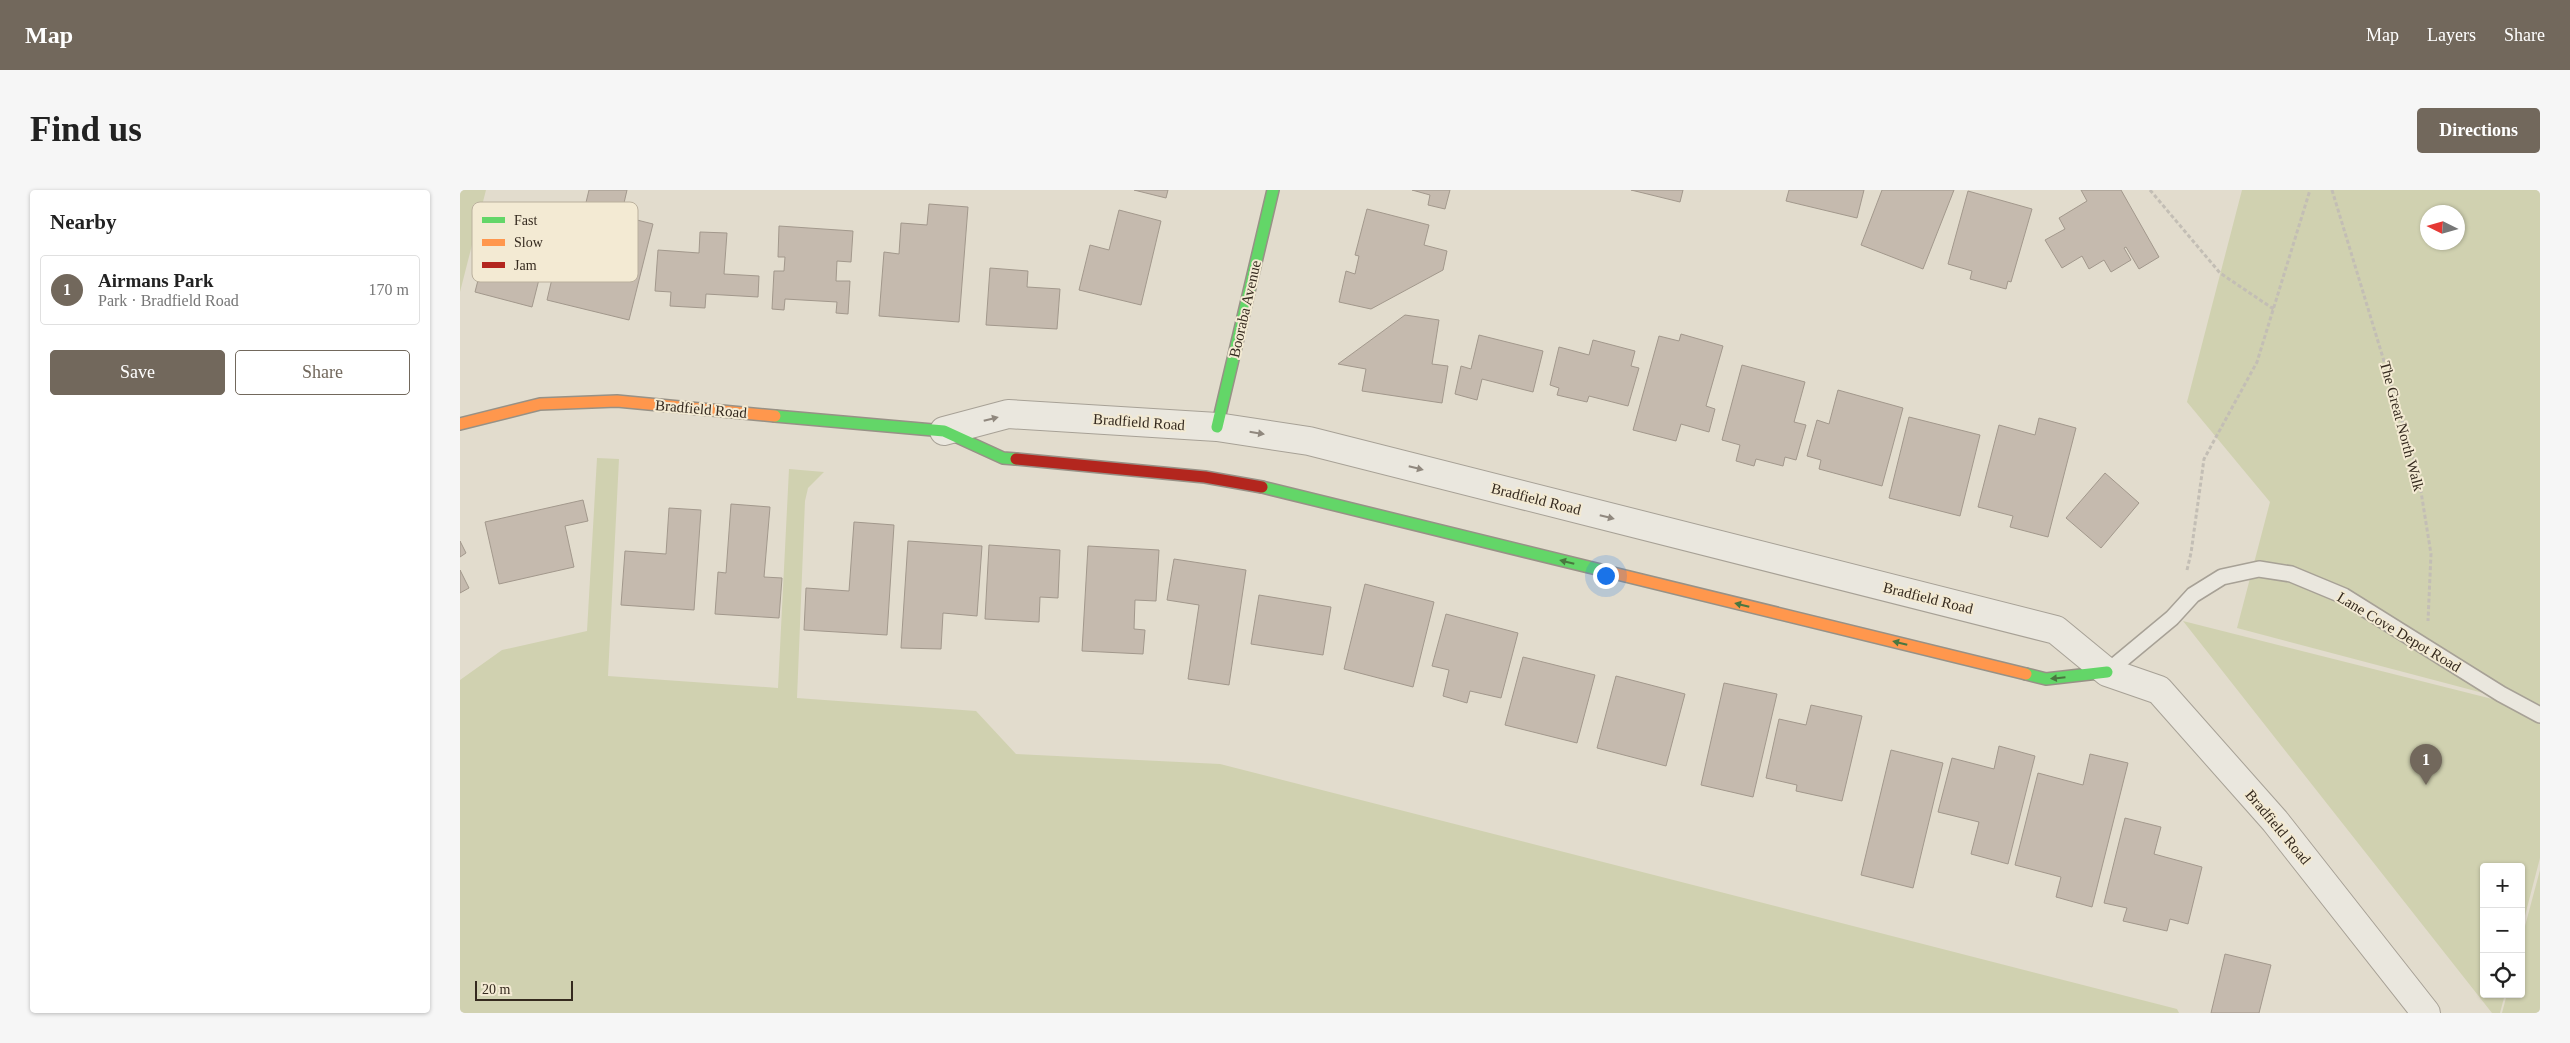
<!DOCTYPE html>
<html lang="en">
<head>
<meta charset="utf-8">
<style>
  body { margin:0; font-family:"Times New Roman",serif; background:#f6f6f6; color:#222 }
  .controls { position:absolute; right:15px; bottom:15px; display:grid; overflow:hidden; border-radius:5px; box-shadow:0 1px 4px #0004 }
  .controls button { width:45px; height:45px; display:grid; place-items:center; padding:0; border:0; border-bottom:1px solid #e0e0e0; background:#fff; color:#222; font:25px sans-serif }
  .compass { position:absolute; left:1960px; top:15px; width:45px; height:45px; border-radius:50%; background:#fff; box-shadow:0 1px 4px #0004; rotate:275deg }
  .scale { position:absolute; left:15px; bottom:12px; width:98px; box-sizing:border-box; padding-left:5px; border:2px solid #352a1f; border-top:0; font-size:14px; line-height:18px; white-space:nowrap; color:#352a1f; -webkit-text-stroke:4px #f3ead3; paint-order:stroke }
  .you { position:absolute; left:1145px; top:385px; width:18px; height:18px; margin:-12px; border:4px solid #fff; border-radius:50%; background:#1a73e8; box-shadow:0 0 0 8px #1a73e833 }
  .badge { display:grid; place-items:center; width:32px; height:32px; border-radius:50%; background:#72685c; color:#fff; font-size:16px; font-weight:700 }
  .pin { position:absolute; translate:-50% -41px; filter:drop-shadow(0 1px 2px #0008) }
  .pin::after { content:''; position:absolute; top:26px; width:18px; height:15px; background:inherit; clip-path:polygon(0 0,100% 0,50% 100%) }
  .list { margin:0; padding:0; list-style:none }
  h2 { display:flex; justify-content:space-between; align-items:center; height:65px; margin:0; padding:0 20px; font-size:21px }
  h2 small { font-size:16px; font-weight:400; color:#767676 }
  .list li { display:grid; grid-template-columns:32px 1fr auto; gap:15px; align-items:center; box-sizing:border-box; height:70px; margin:0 10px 10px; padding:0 10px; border:1px solid #e0e0e0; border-radius:5px }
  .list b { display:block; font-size:19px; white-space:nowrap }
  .list p { margin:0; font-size:16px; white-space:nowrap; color:#767676 }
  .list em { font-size:16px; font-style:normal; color:#767676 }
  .actions { display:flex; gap:10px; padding:15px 20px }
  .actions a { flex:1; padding:11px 0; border:1px solid #72685c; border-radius:5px; text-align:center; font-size:18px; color:#72685c }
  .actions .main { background:#72685c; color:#fff }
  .icon { flex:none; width:28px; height:28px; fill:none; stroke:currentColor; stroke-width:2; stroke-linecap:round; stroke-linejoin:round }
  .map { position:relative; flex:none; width:2080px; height:823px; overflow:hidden; border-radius:5px }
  header { display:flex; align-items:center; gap:30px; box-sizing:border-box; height:70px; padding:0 25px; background:#72685c; color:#fff }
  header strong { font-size:24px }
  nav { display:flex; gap:28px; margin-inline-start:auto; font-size:18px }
  .intro { display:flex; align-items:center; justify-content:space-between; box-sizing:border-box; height:120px; padding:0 30px }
  h1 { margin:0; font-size:35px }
  .button { padding:12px 22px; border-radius:5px; background:#72685c; color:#fff; font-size:18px; font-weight:700 }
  main { display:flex; gap:30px; padding:0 30px }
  aside { flex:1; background:#fff; border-radius:5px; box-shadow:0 1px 4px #0004 }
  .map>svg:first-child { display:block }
  .green { fill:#d0d1b0; fill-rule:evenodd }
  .building { fill:#c5baae; stroke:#a2988c }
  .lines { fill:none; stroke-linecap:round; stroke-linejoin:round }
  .lane-casing { stroke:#a7a196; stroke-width:18 }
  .street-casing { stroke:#a7a196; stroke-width:30 }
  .fast-casing { stroke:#979186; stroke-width:14 }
  .slow-casing { stroke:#979186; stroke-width:14 }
  .jam-casing { stroke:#979186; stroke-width:14 }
  .path { stroke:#c3beb5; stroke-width:3; stroke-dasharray:4 2.5; stroke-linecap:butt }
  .lane { stroke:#eae7de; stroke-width:15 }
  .street { stroke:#eae7de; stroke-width:28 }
  .fast { stroke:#63d668; stroke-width:11 }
  .slow { stroke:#ff974d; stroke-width:11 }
  .jam { stroke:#b3261e; stroke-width:11 }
  .oneway { fill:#90887e }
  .oneway2 { fill:#4a7740 }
  .labels { text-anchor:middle; stroke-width:4; stroke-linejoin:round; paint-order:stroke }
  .street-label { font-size:15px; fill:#352a1f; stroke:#f3ead3 }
  .key { fill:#f3ead3; stroke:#bab09d; stroke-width:1 }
  .key-label { font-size:14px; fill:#352a1f }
</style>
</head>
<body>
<header>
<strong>Map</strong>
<nav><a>Map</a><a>Layers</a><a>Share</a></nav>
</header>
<div class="intro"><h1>Find us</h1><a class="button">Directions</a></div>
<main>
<aside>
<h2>Nearby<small></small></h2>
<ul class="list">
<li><span class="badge">1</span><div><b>Airmans Park</b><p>Park · Bradfield Road</p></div><em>170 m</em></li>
</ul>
<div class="actions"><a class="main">Save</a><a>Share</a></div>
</aside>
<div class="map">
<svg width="2080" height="823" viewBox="0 0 2080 823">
  <rect width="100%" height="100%" fill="#e2dccd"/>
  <path class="green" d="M0,0H26L0,102Z
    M1782,0H2080V518L1777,438L1810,312L1727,212ZM1968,22H1998V52H1968Z
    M137,268L159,269L148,486L318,498L329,279L364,282L348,298L345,311L337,508L516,521L556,564L760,574L1717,819L1719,823H0V490L42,460L127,441Z
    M1723,431L2080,521V668L2061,741V677H2024V804H2045L2040,823H2032Z
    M2080,680V823H2042L2047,804H2061V751Z"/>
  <path class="building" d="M129,0H167L161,26L193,34L169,130L87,110L102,46L117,50Z
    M674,0H708L706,8Z
    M952,0H990L985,19L968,15L970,5Z
    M1171,0H1223L1220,12Z
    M1329,0H1404L1397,28L1326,11Z
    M1422,0H1494L1463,79L1401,55Z
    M1621,0H1661L1699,67L1679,79L1666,57L1664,58L1671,70L1651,82L1644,70L1629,79L1622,66L1602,78L1585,50L1605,39L1599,28L1627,11Z
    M1508,1L1572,19L1551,92L1548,91L1546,99L1510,89L1512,81L1488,74Z
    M469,14L508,17L499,132L419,126L424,62L439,64L441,33L467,35Z
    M907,19L969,35L964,55L987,61L983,80L911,119L879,112L886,81L895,84L899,66L895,65Z
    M659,20L701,31L681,115L619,100L630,55L649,60Z
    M34,27L91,42L72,117L15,102Z
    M319,36L393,41L391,72L377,71L376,91H390L388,124L376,123L377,112L325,109L324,120L312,119L314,81H324L325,67H318Z
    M240,42L267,43L264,84L299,86L298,107L246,104L245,118L210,116L211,102L195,101L198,60L239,63Z
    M530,78L568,81L567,97L600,99L597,139L526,135Z
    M945,125L979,130L972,174L988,176L982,213L902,201L906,179L878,174Z
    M1221,144L1263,156L1246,216L1255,219L1249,242L1221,234L1216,251L1173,240L1199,146L1219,151Z
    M1019,145L1083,161L1073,202L1022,189L1017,210L995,204L1001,176L1011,179Z
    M1133,150L1175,161L1171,176L1179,178L1168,216L1129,206L1127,212L1097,205L1099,198L1090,195L1099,157L1129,165Z
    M1282,175L1345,192L1334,232L1346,235L1336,270L1325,267L1323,276L1296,269L1294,276L1276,271L1280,255L1262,250Z
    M1378,200L1443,218L1422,296L1359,279L1361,270L1347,266L1357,230L1369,234Z
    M1449,227L1520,245L1500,326L1429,308Z
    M1579,228L1616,238L1588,347L1550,337L1553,326L1518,317L1539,235L1575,245Z
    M1645,283L1679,313L1641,358L1606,328Z
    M123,310L128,331L105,336L114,377L39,394L25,332Z
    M271,314L310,317L304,387L322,388L319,428L255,424L258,382L266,383Z
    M209,318L241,320L234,420L161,415L165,361L206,364Z
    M394,332L434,335L427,445L344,440L346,398L389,401Z
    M0,351L6,363L0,367Z
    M448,351L522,356L517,426L483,423L481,459L441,458Z
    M529,355L600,360L598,408L580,407L579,432L525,429Z
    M628,356L699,360L696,411L675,410L674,439L685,440L683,464L622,461Z
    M714,369L786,380L769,495L728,489L739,415L707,410Z
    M0,380L9,398L0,403Z
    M905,394L974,412L953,497L884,479Z
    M799,405L871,417L863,465L791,454Z
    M986,424L1058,443L1041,508L1010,501L1007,513L983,506L989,480L972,476Z
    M1063,467L1135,485L1117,553L1045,535Z
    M1156,486L1225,504L1206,576L1137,558Z
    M1264,493L1317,504L1293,607L1241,595Z
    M1351,515L1402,526L1382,611L1336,601L1337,595L1306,588L1319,529L1346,535Z
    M1539,556L1575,566L1548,674L1511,664L1519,632L1478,622L1492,568L1534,579Z
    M1431,560L1483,573L1453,698L1401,685Z
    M1630,564L1668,573L1632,717L1596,707L1601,687L1555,675L1578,583L1623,595Z
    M1665,628L1701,637L1694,664L1742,677L1728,734L1710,729L1707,741L1663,731L1667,718L1644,713Z
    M1765,764L1811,775L1799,823H1751Z"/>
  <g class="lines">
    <g class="lane-casing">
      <path id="lane" d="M1647,482L1712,428L1733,405L1762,387L1799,379L1831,384L1884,406L2041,504L2080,525"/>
    </g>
    <g class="street-casing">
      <path id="street" d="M484,241L548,224L757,237L849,251L1596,440L1647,482L1699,500L1815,631L1966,823"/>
    </g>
    <g class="fast-casing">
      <path id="fast" d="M315,226L484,241L543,268L556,269
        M757,237L813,0
        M802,297L1149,382
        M1566,484L1586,489L1647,482"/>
    </g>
    <g class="slow-casing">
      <path id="slow" d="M0,234L80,214L157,211L315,226
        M1149,382L1566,484"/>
    </g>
    <g class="jam-casing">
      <path id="jam" d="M556,269L745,287L802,297"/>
    </g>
    <path class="path" d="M1690,0L1760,83L1815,120
      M1872,0L1958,283L1971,364L1968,431
      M1727,380L1731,363L1744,269L1797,172L1850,0"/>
    <use href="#lane" class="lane"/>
    <use href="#street" class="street"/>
    <use href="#fast" class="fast"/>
    <use href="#slow" class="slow"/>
    <use href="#jam" class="jam"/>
  </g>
  <defs><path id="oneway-solid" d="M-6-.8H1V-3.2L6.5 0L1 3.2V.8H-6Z" transform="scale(1.25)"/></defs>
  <g class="oneway">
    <use href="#oneway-solid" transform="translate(531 229) rotate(-14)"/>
    <use href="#oneway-solid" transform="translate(797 243) rotate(9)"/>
    <use href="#oneway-solid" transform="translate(956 278) rotate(14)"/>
    <use href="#oneway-solid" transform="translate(1147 327) rotate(14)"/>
  </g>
  <g class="oneway2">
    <use href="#oneway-solid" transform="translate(1107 372) rotate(-166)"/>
    <use href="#oneway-solid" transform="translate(1282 415) rotate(-166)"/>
    <use href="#oneway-solid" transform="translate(1440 453) rotate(-166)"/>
    <use href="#oneway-solid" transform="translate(1598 488) rotate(174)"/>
  </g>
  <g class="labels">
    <g class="street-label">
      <text transform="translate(785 119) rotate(-77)" y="5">Booraba Avenue</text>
      <text transform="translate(241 219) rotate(5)" y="5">Bradfield Road</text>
      <text transform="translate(679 232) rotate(4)" y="5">Bradfield Road</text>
      <text transform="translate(1942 236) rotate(75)" y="5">The Great North Walk</text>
      <text transform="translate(1076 309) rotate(14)" y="5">Bradfield Road</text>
      <text transform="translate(1468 408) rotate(14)" y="5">Bradfield Road</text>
      <text transform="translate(1939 442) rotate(31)" y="5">Lane Cove Depot Road</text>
      <text transform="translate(1818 637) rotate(50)" y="5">Bradfield Road</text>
    </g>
  </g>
  <rect x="12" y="12" width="166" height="80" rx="8" class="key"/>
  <rect x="22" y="27" width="23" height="6" fill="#63d668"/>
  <rect x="22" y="49" width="23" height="7" fill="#ff974d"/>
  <rect x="22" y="72" width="23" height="6" fill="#b3261e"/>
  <g class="key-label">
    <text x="54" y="35">Fast</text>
    <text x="54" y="57">Slow</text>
    <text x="54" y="80">Jam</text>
  </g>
</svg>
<div class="controls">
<button>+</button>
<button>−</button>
<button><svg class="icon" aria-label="locate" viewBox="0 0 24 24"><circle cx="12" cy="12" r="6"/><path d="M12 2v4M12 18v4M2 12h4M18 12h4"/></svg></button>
</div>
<svg class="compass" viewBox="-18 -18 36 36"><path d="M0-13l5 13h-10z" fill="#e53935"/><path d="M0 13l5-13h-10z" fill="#767676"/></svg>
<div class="scale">20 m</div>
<div class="you"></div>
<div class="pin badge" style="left:1966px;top:595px">1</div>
</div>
</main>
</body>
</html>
